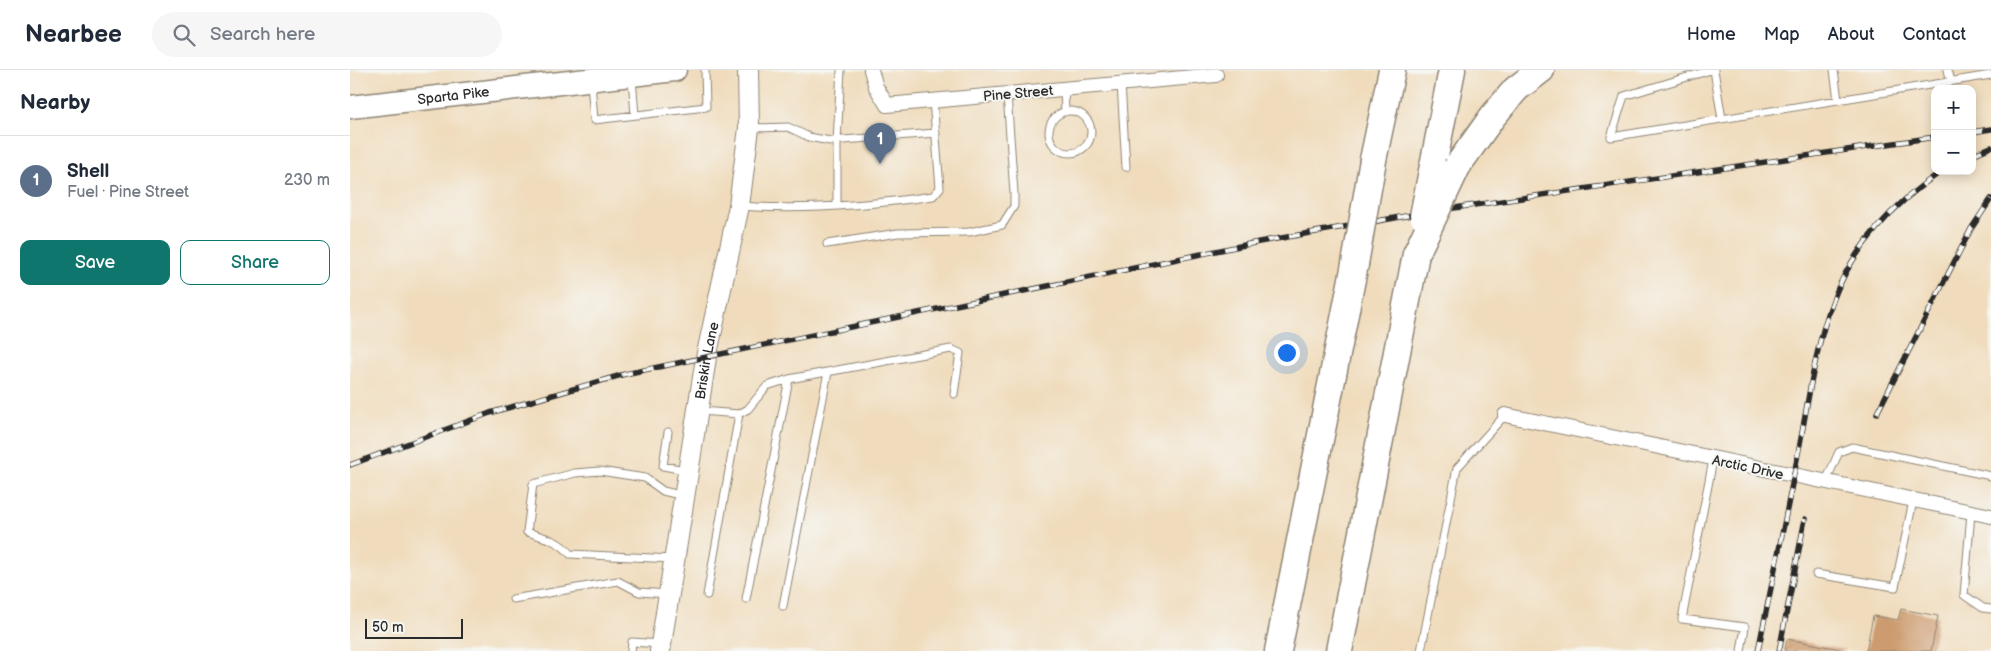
<!DOCTYPE html>
<html lang="en">
<head>
<meta charset="utf-8">
<style>
  body { margin:0; font-family:"Balsamiq Sans",sans-serif; background:#f6f6f7; color:#1f2937 }
  .controls { position:absolute; right:15px; top:15px; display:grid; overflow:hidden; border-radius:10px; box-shadow:0 2px 12px #0003 }
  .controls button { width:45px; height:45px; display:grid; place-items:center; padding:0; border:0; border-bottom:1px solid #e0e1e3; background:#fff; color:#1f2937; font:25px sans-serif }
  .scale { position:absolute; left:15px; bottom:12px; width:98px; box-sizing:border-box; padding-left:5px; border:2px solid #2b2b2b; border-top:0; font-size:14px; line-height:18px; white-space:nowrap; color:#2b2b2b; -webkit-text-stroke:4px #f6f6f2; paint-order:stroke }
  .you { position:absolute; left:936px; top:282px; width:18px; height:18px; margin:-12px; border:4px solid #fff; border-radius:50%; background:#1a73e8; box-shadow:0 0 0 8px #1a73e833 }
  .badge { display:grid; place-items:center; width:32px; height:32px; border-radius:50%; background:#0f766e; color:#fff; font-size:16px; font-weight:700 }
  .pin { position:absolute; translate:-50% -41px; filter:drop-shadow(0 1px 2px #0008) }
  .pin::after { content:''; position:absolute; top:26px; width:18px; height:15px; background:inherit; clip-path:polygon(0 0,100% 0,50% 100%) }
  .list { margin:0; padding:0; list-style:none }
  h2 { display:flex; justify-content:space-between; align-items:center; height:65px; margin:0; padding:0 20px; font-size:21px }
  h2 small { font-size:16px; font-weight:400; color:#747a83 }
  .list li { display:grid; grid-template-columns:32px 1fr auto; gap:15px; align-items:center; box-sizing:border-box; height:90px; padding:0 20px; border-top:1px solid #e0e1e3 }
  .list b { display:block; font-size:19px; white-space:nowrap }
  .list p { margin:0; font-size:16px; white-space:nowrap; color:#747a83 }
  .list em { font-size:16px; font-style:normal; color:#747a83 }
  .actions { display:flex; gap:10px; padding:15px 20px }
  .actions a { flex:1; padding:11px 0; border:1px solid #0f766e; border-radius:10px; text-align:center; font-size:18px; color:#0f766e }
  .actions .main { background:#0f766e; color:#fff }
  .icon { flex:none; width:28px; height:28px; fill:none; stroke:currentColor; stroke-width:2; stroke-linecap:round; stroke-linejoin:round }
  .map { position:relative; flex:none; width:1641px; height:581px; overflow:hidden }
  header { display:flex; align-items:center; gap:30px; box-sizing:border-box; height:70px; padding:0 25px; background:#fff; border-bottom:1px solid #e0e1e3 }
  header strong { font-size:24px }
  nav { display:flex; gap:28px; margin-inline-start:auto; font-size:18px }
  .search { width:350px; height:45px; background:#f6f6f7; display:flex; align-items:center; gap:12px; box-sizing:border-box; padding:0 18px; border-radius:28px; color:#747a83; font-size:19px }
  main { display:flex }
  aside { flex:1; background:#fff }
  .map>svg:first-child { display:block }
  .building { fill:#cd9b70 }
  .lines { fill:none; stroke-linecap:round; stroke-linejoin:round }
  .lane-casing { stroke:#8e8474; stroke-width:9 }
  .street-casing { stroke:#8e8474; stroke-width:16 }
  .secondary-casing { stroke:#8e8474; stroke-width:22 }
  .primary-casing { stroke:#8e8474; stroke-width:25 }
  .highway-casing { stroke:#8e8474; stroke-width:29 }
  .lane { stroke:#fff; stroke-width:7 }
  .street { stroke:#fff; stroke-width:14 }
  .secondary { stroke:#fff; stroke-width:20 }
  .primary { stroke:#fff; stroke-width:22 }
  .highway { stroke:#fff; stroke-width:26 }
  .rail-casing { stroke:#2b2b2b; stroke-width:5.5 }
  .rail { stroke:#f6f6f2; stroke-width:4; stroke-dasharray:11; stroke-linecap:butt }
  .highway-bridge-casing { stroke:#8e8474; stroke-width:29; stroke-linecap:butt }
  .highway-bridge { stroke:#fff; stroke-width:26 }
  .labels { text-anchor:middle; stroke-width:4; stroke-linejoin:round; paint-order:stroke }
  .street-label { font-size:14px; fill:#2b2b2b; stroke:#f6f6f2 }
</style>
</head>
<body>
<header>
<strong>Nearbee</strong>
<div class="search"><svg class="icon" aria-label="search" viewBox="0 0 24 24"><circle cx="10" cy="10" r="6"/><path d="M15 15l6 6"/></svg>Search here</div>
<nav><a>Home</a><a>Map</a><a>About</a><a>Contact</a></nav>
</header>
<main>
<aside>
<h2>Nearby<small></small></h2>
<ul class="list">
<li><span class="badge" style="background:#5c6f8a">1</span><div><b>Shell</b><p>Fuel · Pine Street</p></div><em>230 m</em></li>
</ul>
<div class="actions"><a class="main">Save</a><a>Share</a></div>
</aside>
<div class="map">
<svg width="1641" height="581" viewBox="0 0 1641 581">
  <rect width="100%" height="100%" fill="#f6f6f2"/>
  <filter id="ink" filterUnits="userSpaceOnUse"><feTurbulence type="fractalNoise" baseFrequency=".02" numOctaves="2"/><feDisplacementMap in="SourceGraphic" scale="10" xChannelSelector="R" yChannelSelector="G"/><feConvolveMatrix kernelMatrix="1 2 1 2 8 2 1 2 1" color-interpolation-filters="sRGB"/></filter>
  <filter id="wash" filterUnits="userSpaceOnUse"><feTurbulence type="fractalNoise" baseFrequency=".0096" numOctaves="4" result="noise"/><feDisplacementMap in="SourceGraphic" scale="20" xChannelSelector="R" yChannelSelector="G"/><feGaussianBlur stdDeviation="1.12" result="paint"/><feColorMatrix in="noise" values="0 0 0 0 0 0 0 0 0 0 0 0 0 0 0 0 0 1.4 0 .05"/><feComposite in="paint" operator="in"/></filter>
  <g filter="url(#wash)">
    <rect width="100%" height="100%" fill="#f0dcbc"/>
    <g id="blocks">
      <path class="building" d="M1551,539L1588,546L1581,581H1516L1523,546L1548,550Z
        M1437,569L1495,580V581H1435Z"/>
    </g>
  </g>
  <g filter="url(#ink)">
    <use href="#blocks" fill-opacity="0" stroke="#8e8474" stroke-width="1"/>
    <g class="lines">
      <g class="lane-casing">
        <path id="lane" d="M1361,0L1274,26L1261,67L1641,5
          M1364,0L1372,49
          M1484,0L1488,30
          M1598,0L1601,12
          M282,8L285,45
          M241,12L244,50L356,37L355,0
          M771,13L776,97
          M714,19L715,42
          M699 62a21 21 0 1 1 42 0a21 21 0 1 1-42 0Z
          M402,58L438,57L459,67L480,71L586,63
          M392,136C455,141 520,135 583,126L590,118L583,30
          M487,136V71L491,0
          M477,174L548,163L619,162L652,155L664,136V123L657,24
          M351,341L389,344L398,339L417,316L439,309L601,279L610,283L604,324
          M318,362L313,396L335,400
          M1363,390L1332,549L1395,557L1391,581
          M1475,413L1489,382L1502,377L1641,406
          M1621,443L1614,525L1633,538L1641,539
          M323,489L220,484C209,470 193,467 177,462L183,414L225,403L250,401L295,408L313,421L334,426
          M1466,504L1545,517L1563,431
          M357,525L389,344
          M163,529L268,511L289,522L318,524
          M396,529L439,309
          M433,536L478,302
          M281,581L282,572L310,574
          M1071,581L1107,398L1155,345"/>
      </g>
      <g class="street-casing">
        <path id="street" d="M521,0L526,17L537,35L866,5
          M1155,345L1641,446"/>
      </g>
      <g class="secondary-casing">
        <g id="secondary">
          <path id="s1" d="M310,581L356,288L389,136L399,58L398,0"/>
        </g>
      </g>
      <g class="primary-casing">
        <g id="primary">
          <path id="s2" d="M0,37L325,0"/>
        </g>
      </g>
      <g class="highway-casing">
        <path id="highway" d="M1023,90L1042,0
          M1108,95L1143,46L1166,19L1191,0
          M1083,96L1102,0
          M928,581L1005,194
          M989,581L1066,184"/>
      </g>
      <use href="#lane" class="lane"/>
      <use href="#street" class="street"/>
      <use href="#secondary" class="secondary"/>
      <use href="#primary" class="primary"/>
      <use href="#highway" class="highway"/>
      <g class="rail-casing">
        <path id="rail" d="M1622,62L1641,59
          M1622,85L1641,77
          M1527,343L1621,159L1641,129
          M0,395L140,343L275,304L909,172L1084,141L1585,67
          M1408,581C1422,515 1435,450 1448,384C1458,334 1464,281 1482,233C1502,178 1544,133 1592,101
          M1429,581L1455,449"/>
      </g>
      <use href="#rail" class="rail"/>
      <g class="highway-bridge-casing">
        <path id="highway-bridge" d="M1073,146L1083,96
          M1066,184L1108,95
          M1005,194L1023,90"/>
      </g>
      <use href="#highway-bridge" class="highway-bridge"/>
    </g>
  </g>
  <g class="labels">
    <g class="street-label">
      <text transform="translate(668 23) rotate(-5)" y="5">Pine Street</text>
      <text dy="5" stroke="none"><textPath href="#s2" startOffset="104">Sparta Pike</textPath></text>
      <text dy="5" stroke="none"><textPath href="#s1" startOffset="294">Briskin Lane</textPath></text>
      <text transform="translate(1398 397) rotate(12)" y="5">Arctic Drive</text>
    </g>
  </g>
</svg>
<div class="controls">
<button>+</button>
<button>−</button>
</div>
<div class="scale">50 m</div>
<div class="you"></div>
<div class="pin badge" style="left:530px;top:94px;background:#5c6f8a">1</div>
</div>
</main>
</body>
</html>
